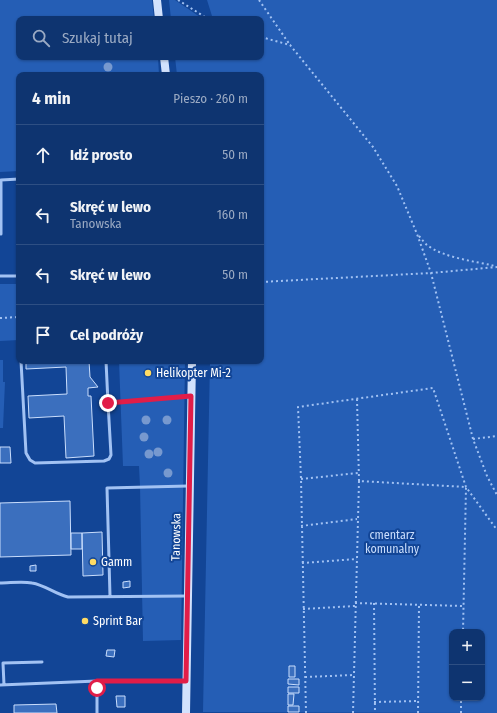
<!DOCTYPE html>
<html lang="pl">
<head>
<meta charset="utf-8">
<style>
  body { margin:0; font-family:"Fira Sans Condensed",sans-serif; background:#1c3f78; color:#f1f3f6 }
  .controls { position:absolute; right:12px; bottom:12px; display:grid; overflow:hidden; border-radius:8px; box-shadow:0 1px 3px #0004 }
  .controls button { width:36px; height:36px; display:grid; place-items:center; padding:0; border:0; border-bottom:1px solid #2e4f83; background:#0e3470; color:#f1f3f6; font:20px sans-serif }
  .stop { position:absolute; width:12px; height:12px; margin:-9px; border:3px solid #e11d48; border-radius:50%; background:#fff }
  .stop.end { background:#e11d48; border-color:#fff; box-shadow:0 1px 4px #0008 }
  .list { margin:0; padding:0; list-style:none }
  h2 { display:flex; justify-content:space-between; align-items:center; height:52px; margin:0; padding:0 16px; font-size:17px }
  h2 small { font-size:13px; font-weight:400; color:#9baac3 }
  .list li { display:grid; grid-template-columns:26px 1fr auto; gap:12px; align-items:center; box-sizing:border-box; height:60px; padding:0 16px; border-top:1px solid #2e4f83 }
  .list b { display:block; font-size:15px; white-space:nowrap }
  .list p { margin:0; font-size:13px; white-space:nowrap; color:#9baac3 }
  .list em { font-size:13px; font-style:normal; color:#9baac3 }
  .icon { flex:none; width:22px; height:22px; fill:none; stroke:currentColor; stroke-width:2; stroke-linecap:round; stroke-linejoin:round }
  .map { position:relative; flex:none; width:497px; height:713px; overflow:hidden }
  .search { position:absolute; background:#0e3470; box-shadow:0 1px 3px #0004; left:16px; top:16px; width:248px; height:44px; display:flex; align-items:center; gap:10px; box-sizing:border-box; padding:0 14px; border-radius:8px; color:#9baac3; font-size:15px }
  .panel { position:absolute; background:#0e3470; box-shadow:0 1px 3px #0004; left:16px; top:72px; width:248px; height:292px; border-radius:8px }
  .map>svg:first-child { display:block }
  .green { fill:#255eb5; fill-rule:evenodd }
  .building { fill:#3b6fbe; stroke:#cadefd }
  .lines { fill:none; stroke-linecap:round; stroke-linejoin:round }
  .path { stroke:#a2c2f3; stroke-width:2; stroke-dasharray:2 3; stroke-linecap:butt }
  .lane { stroke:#a2c2f3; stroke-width:3 }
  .secondary { stroke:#d2e2fd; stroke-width:8 }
  .tree { fill:#7799cf }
  .route { stroke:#e11d48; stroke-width:5 }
  .poi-dot { fill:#ffdb64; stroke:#124596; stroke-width:1.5 }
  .labels { text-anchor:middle; stroke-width:4; stroke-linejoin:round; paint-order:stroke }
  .poi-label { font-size:12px; fill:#fff; stroke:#124596; text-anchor:start }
  .park-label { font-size:12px; fill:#cadefd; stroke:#124596 }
  .street-label { font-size:12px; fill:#fff; stroke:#124596 }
</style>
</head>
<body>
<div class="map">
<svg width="497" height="713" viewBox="0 0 497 713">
  <rect width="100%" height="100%" fill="#124596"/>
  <path class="green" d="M0,0H152L154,19H19V57H158L159,75H19V171L0,172Z
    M169,0H175L203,19H171Z
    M207,0H497V713L203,712L210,361H261V75H177L175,57H261V19H221L212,16ZM452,632H482V698H452Z
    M0,284H19V340L0,341Z
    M0,360H3V382H5L3,428H0Z
    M119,361H185L181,640L143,641L140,486L139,466H123Z"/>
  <path class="building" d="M26,361H89L90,377L98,387L88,388V396H91L94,456L66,458L64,416L29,418L28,396L67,394L66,367L26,369Z
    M0,447H10L11,463H0Z
    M70,501L71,555L0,557V503Z
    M102,532L103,575L83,576L82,533Z
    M71,533H82V549H71Z
    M36,565V571H30V566Z
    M130,581V587L123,588V582Z
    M107,650H115L114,657L106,656Z
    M289,666H295V677H289Z
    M288,679H299V685L288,684Z
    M288,687H299V693H288Z
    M288,694H294L293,705H288Z
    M116,696H125V707H117Z
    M56,704L57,713H14V705Z
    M288,706H299V712H288Z"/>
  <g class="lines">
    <path class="path" d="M178,0L208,19
      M259,0L290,45
      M261,37L290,45L373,147L397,186L417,234L431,273L473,439L487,476L497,495
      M419,236C422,239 424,243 427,245C444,258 474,261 495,266
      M261,282L431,273L497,267
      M0,318L19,317
      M357,399L359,481
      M473,439L497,436
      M301,479L358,473
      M301,526L357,519
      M302,563L357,559
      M355,603L463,606
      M374,603L375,713
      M303,609L355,606
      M305,677L354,675
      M374,702L418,701
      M306,713L301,479L298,407L433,388L466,487L497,530
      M353,713L359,481L466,487L463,632
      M418,713L419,605
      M461,713V698"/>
    <path class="lane" d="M1,234V180L19,179
      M0,276H19
      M21,361L26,453L30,460L35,463L104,461L109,459L111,455L108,403L191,396
      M106,361L108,403
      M0,583C10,583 22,581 32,583C45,585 55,594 68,597L187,596
      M110,596L107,488L188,486
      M97,681V713
      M0,685L97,681H186
      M4,685L3,663L42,662"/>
    <path class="secondary" d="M157,0L159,19
      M164,57L166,75
      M186,713L192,361"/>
  </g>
  <g class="tree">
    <circle cx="108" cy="67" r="4.5"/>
    <circle cx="146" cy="420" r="4.5"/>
    <circle cx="167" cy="420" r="4.5"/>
    <circle cx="144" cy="437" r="4.5"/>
    <circle cx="158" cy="452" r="4.5"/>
    <circle cx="149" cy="454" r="4.5"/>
    <circle cx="168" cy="473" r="4.5"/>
  </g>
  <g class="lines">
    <path class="route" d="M97,688V681H186L191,396L108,403"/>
  </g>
  <g class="poi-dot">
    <circle cx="148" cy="373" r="4"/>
    <circle cx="93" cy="562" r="4"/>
    <circle cx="85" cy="621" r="4"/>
  </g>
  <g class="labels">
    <g class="poi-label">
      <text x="156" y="377">Helikopter Mi-2</text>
      <text x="101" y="566">Gamm</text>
      <text x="93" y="625">Sprint Bar</text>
    </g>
    <g class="park-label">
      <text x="392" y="539">cmentarz<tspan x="392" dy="14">komunalny</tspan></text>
    </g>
    <g class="street-label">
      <text transform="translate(176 537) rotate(-89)" y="4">Tanowska</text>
    </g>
  </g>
</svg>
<div class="controls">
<button>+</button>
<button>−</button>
</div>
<div class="stop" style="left:97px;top:688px"></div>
<div class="stop end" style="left:108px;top:403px"></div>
<div class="search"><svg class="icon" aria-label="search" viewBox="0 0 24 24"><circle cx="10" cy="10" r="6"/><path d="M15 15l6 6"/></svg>Szukaj tutaj</div>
<section class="panel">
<h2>4 min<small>Pieszo · 260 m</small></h2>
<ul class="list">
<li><svg class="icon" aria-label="ahead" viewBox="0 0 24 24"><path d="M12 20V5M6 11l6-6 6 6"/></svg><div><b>Idź prosto</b></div><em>50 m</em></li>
<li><svg class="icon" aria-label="left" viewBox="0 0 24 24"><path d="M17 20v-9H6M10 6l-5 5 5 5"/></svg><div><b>Skręć w lewo</b><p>Tanowska</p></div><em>160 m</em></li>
<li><svg class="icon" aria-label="left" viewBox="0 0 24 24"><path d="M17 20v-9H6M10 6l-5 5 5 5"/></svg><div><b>Skręć w lewo</b></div><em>50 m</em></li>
<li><svg class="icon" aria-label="arrive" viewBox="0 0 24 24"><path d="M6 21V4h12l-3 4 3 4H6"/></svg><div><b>Cel podróży</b></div></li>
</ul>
</section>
</div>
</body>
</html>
